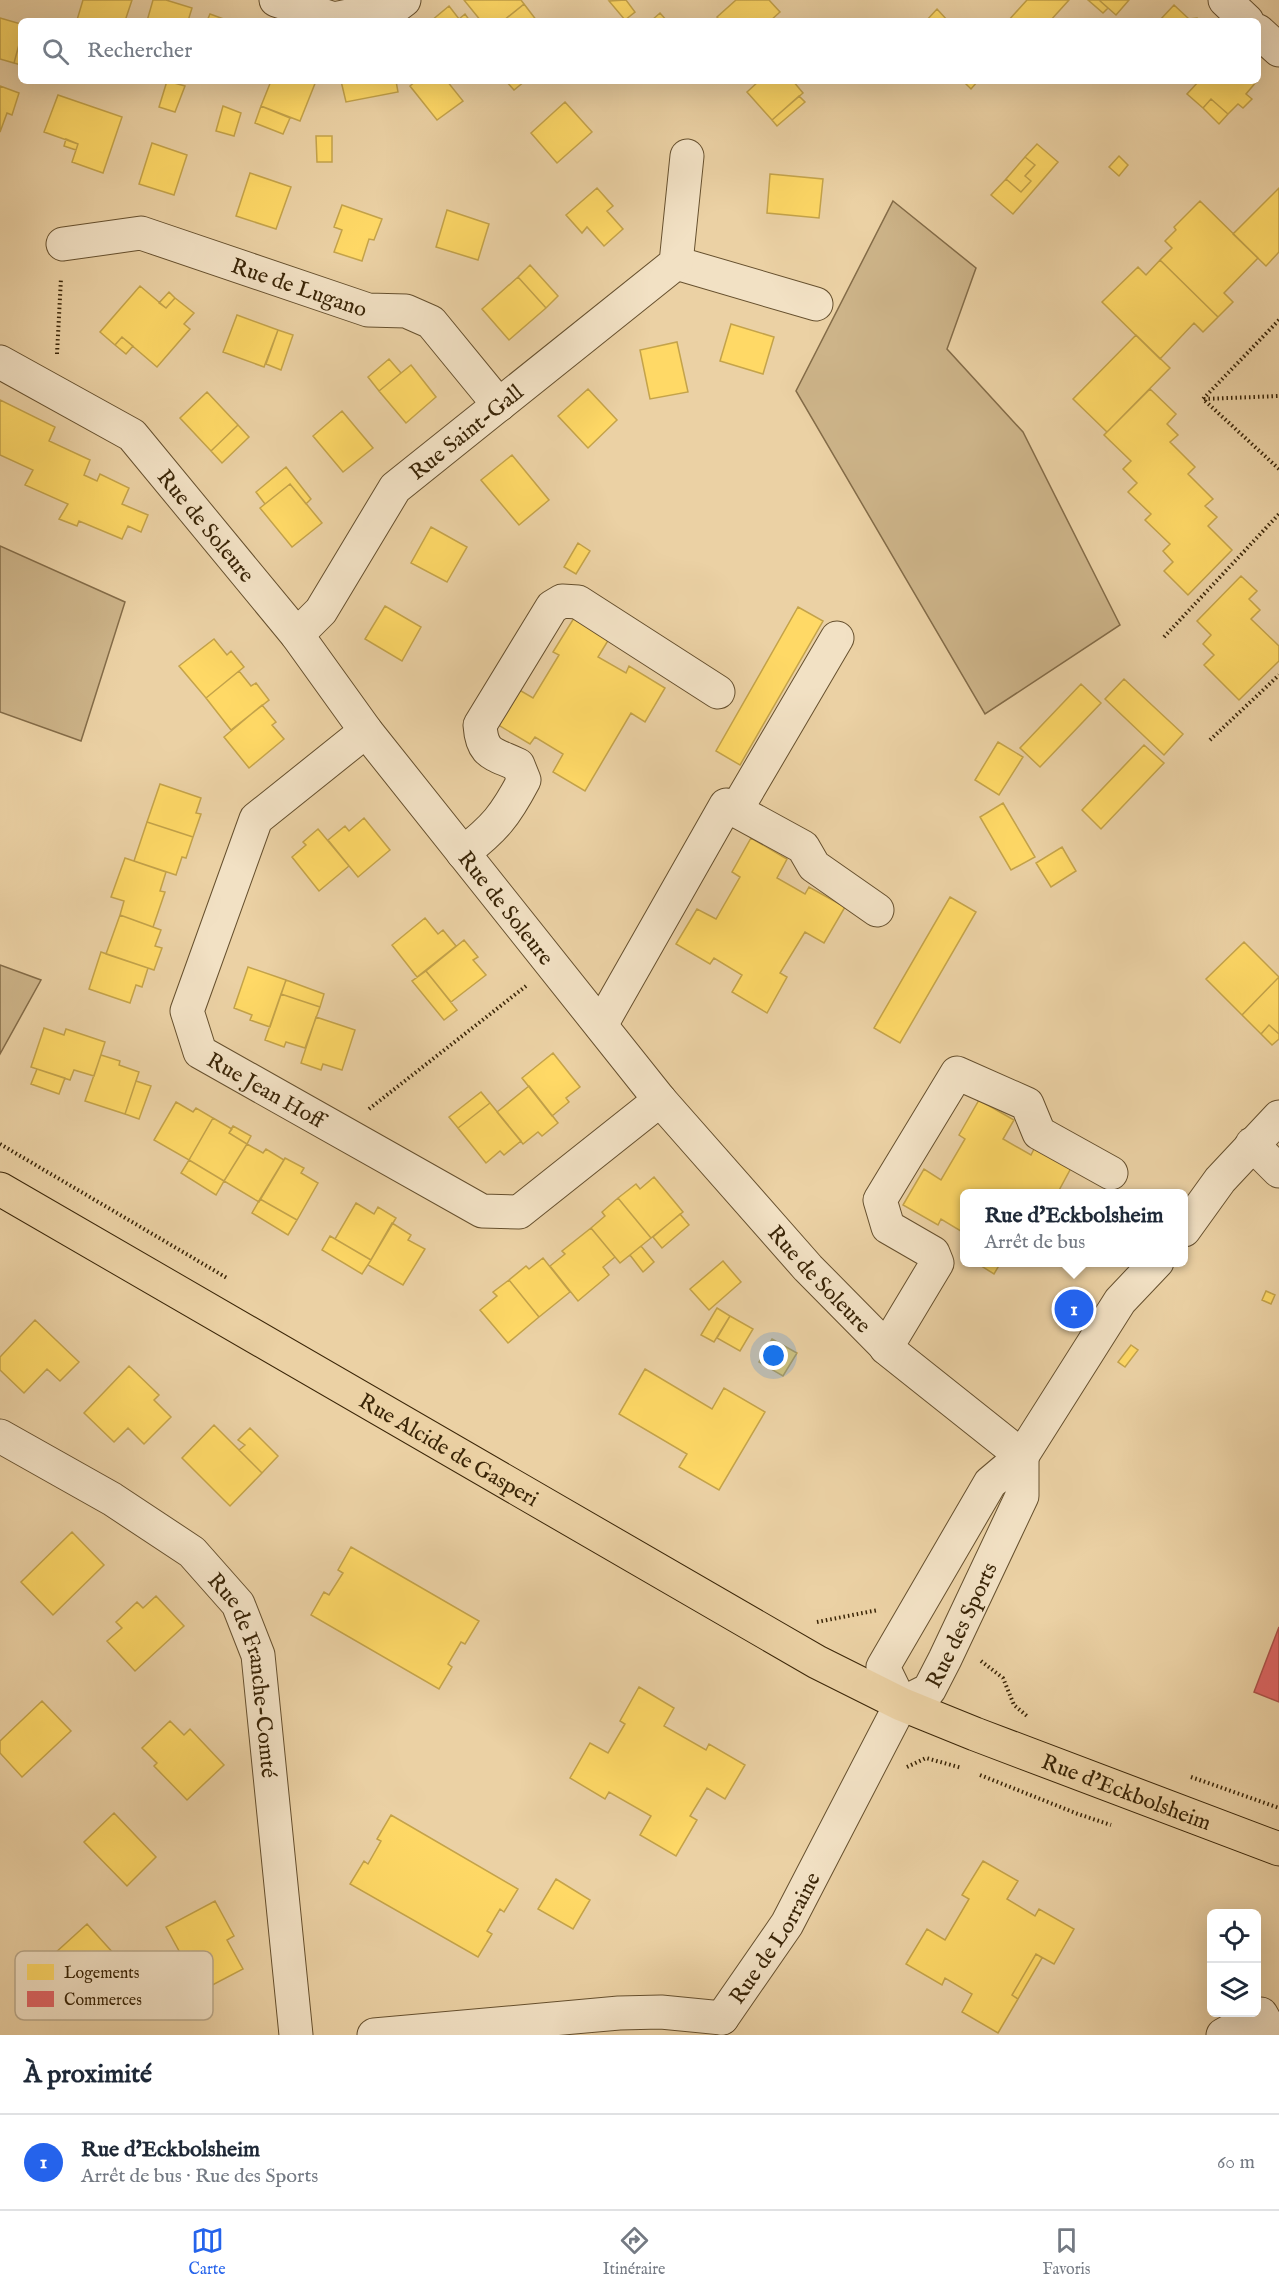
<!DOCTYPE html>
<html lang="fr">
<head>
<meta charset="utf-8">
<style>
  body { margin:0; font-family:"IM FELL English",serif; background:#f6f6f7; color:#1f2937 }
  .controls { position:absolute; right:18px; bottom:18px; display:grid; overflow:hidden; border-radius:9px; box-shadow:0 6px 24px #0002 }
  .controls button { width:54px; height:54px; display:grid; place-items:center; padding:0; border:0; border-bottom:2px solid #e0e1e3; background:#fff; color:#1f2937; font:30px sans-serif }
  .you { position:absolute; left:774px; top:1356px; width:21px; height:21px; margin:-15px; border:4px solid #fff; border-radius:50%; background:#1a73e8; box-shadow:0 0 0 9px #1a73e833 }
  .badge { display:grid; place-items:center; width:39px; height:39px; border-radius:50%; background:#2563eb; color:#fff; font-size:20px; font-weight:700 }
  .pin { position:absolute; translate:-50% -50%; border:3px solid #fff; box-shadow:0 2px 6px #0006 }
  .popup { position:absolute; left:960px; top:1189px; width:228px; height:78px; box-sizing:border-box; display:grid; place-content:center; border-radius:9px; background:#fff; filter:drop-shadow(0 2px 4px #0005); font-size:20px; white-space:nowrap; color:#747a83 }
  .popup b { font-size:22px; color:#1f2937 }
  .popup::after { content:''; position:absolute; left:50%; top:100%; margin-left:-12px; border:12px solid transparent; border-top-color:#fff }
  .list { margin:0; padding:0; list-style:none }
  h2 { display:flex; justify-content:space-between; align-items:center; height:78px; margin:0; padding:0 24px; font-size:26px }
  h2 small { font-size:20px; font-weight:400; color:#747a83 }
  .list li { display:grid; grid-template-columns:39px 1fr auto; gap:18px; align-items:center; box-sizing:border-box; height:96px; padding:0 24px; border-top:2px solid #e0e1e3 }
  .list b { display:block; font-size:22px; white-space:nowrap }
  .list p { margin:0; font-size:20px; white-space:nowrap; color:#747a83 }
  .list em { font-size:20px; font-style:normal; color:#747a83 }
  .icon { flex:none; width:33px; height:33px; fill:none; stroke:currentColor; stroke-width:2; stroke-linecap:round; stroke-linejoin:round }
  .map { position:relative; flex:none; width:1279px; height:2035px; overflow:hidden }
  .search { position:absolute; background:#fff; box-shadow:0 6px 24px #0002; left:18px; right:18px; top:18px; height:66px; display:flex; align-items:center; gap:15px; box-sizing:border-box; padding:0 21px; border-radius:9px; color:#747a83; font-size:22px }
  .sheet { height:174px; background:#fff }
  nav { display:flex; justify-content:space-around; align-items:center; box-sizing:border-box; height:84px; border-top:2px solid #e0e1e3; background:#fff; font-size:16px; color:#747a83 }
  nav a { display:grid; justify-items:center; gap:3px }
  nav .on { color:#2563eb }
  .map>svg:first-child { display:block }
  .green { fill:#cdb489; stroke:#846c48; stroke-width:1.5 }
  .homes { fill:#ffd966; stroke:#c4a34a; stroke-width:1.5 }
  .shops { fill:#e06666; stroke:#ae524a; stroke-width:1.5 }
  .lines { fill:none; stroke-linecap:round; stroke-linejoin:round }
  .minor-casing { stroke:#66502e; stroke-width:35 }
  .major-casing { stroke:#3a2507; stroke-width:35 }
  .path { stroke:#3a2507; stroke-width:4; stroke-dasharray:1.5 3; stroke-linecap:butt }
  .minor { stroke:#f2e1c4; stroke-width:33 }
  .major { stroke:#ebd1a4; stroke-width:33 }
  .labels { text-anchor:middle; stroke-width:6; stroke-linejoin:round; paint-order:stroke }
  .street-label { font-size:22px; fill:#3a2507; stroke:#f2e1c4 }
  .key { fill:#f2e1c4; stroke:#bba98b; stroke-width:1.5 }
  .key-label { font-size:16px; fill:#3a2507 }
</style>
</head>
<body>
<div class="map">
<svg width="1279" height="2035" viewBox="0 0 1279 2035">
  <rect width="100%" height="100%" fill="#ebd1a4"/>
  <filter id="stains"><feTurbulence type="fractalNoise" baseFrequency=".00333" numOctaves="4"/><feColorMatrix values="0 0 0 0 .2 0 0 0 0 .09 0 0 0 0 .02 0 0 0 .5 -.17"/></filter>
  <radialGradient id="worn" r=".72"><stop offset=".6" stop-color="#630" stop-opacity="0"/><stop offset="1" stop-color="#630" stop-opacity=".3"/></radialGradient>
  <path class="green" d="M893,201L976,268L947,349L1023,432L1120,625L985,714L796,391Z
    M0,546L125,602L81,741L0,712Z
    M0,965L41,980L0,1054Z"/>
  <path class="homes" d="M83,0H132L125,21H80L77,20Z
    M153,0H166L192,8L188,21H147Z
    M464,0H521L524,4L503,21H481Z
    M626,0L635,12L625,20L609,1Z
    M736,0H769L780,12L770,21H721L717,17Z
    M1027,0H1069L1050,21H1008Z
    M1088,0H1099L1108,8L1103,13Z
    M1099,0H1129L1116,15Z
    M524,4L537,21H503Z
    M1174,5L1189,19L1197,18L1202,21H1159Z
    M449,6L459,19L465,14L470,21H431Z
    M937,9L948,21H926Z
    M660,13L667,21H651Z
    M210,14L229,21H230H207Z
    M0,18L21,24V37L14,63L0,59Z
    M21,37V65L14,63Z
    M167,81L185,86L175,112L159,107Z
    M271,81H316L300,121L261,106Z
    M341,81H396L398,92L346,102Z
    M416,81H447L463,101L437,120L410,86Z
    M506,81H525L514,90Z
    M759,81H793L803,93L772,120L747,92Z
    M963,81H978L971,89Z
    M1199,81H1257L1246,94L1252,99L1243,108L1238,104L1228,114L1211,99L1203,108L1187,94Z
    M0,86L19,93L12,115L7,113L0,132Z
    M58,95L122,117L103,173L72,162L78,144L44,132Z
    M799,96L805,102L777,126L772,120Z
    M1211,99L1228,114L1219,124L1203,108Z
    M565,102L592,132L557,163L531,133Z
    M223,106L241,113L234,136L216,131Z
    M261,106L290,118L283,134L255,123Z
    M316,136H332V162H317Z
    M66,139L78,144L76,150L64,146Z
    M152,143L187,155L174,195L139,184Z
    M1037,144L1058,162L1013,214L991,195L1006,179L1021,192L1031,181L1025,176L1035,165L1025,157Z
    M1119,156L1128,165L1119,176L1109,167Z
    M1025,157L1035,165L1025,176L1031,181L1021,192L1006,179Z
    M250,173L291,187L276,229L236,216Z
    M770,174L823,179L819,218L767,213Z
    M597,188L613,206L607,211L623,229L604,246L587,227L582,233L566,215Z
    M1279,188V252L1266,266L1233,234Z
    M1200,201L1258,258L1224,293L1233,302L1218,317L1160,260L1172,248L1165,241L1176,230L1174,227Z
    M342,205L382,219L374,240L369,239L362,261L334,252L342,230L334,227Z
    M447,210L489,224L478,260L436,247Z
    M1160,260L1218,317L1203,332L1194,323L1160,359L1102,302L1138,267L1146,275Z
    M530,265L558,296L546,308L518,277Z
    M518,277L546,308L509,340L482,309Z
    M140,286L166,308L175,298L194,313L184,324L190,329L157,367L122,337L115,345L100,332Z
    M169,292L175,298L166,308L159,303Z
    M237,315L278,330L264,367L223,352Z
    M731,324L774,337L763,374L720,361Z
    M278,330L293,335L281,370L266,364Z
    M1136,335L1170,368L1107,432L1073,399Z
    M122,337L133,346L126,354L115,345Z
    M677,342L688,392L650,399L640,350Z
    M389,359L401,373L379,391L368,377Z
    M411,365L436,397L406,423L379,391Z
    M588,389L617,420L588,448L558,416Z
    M1150,389L1176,414L1167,424L1178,435L1170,442L1195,467L1188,474L1213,499L1205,506L1217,517L1208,526L1232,550L1188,595L1164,571L1173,562L1163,551L1170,544L1145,520L1151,514L1128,492L1137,483L1123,469L1131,461L1104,435Z
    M207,392L238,425L211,451L180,418Z
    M0,400L55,427L49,441L90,460L84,475L97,481L100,474L129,488L122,504L148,515L141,532L128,526L122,539L79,521L77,526L59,519L68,504L25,485L33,470L0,455Z
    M342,411L373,448L343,472L313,436Z
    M238,425L249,437L222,463L211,451Z
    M512,455L549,500L519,525L481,480Z
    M286,467L311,499L306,504L290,484L265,504L256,492Z
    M290,484L322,523L292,547L260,508Z
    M431,527L467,547L447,582L411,563Z
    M578,543L590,551L576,574L564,567Z
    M1241,576L1257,591L1249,599L1260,610L1251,619L1279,646V661L1239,700L1204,665L1214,655L1203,644L1211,635L1197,621Z
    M385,606L421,627L402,661L365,639Z
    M798,607L823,621L740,765L716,751Z
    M574,618L609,639L598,657L626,673L629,666L665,688L645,722L631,713L585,791L553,772L563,754L535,737L530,744L495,723L516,688L533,698L559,655L553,652Z
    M214,639L227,655L231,651L244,667L206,698L179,666Z
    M239,671L251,686L256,683L269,700L231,730L206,698Z
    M1124,679L1183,734L1164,755L1105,699Z
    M1081,684L1101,703L1040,767L1020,748Z
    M262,705L276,722L272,725L284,739L249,768L224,737Z
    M998,742L1023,757L999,795L975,780Z
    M1144,745L1164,763L1101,829L1082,810Z
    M160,784L201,798L196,813L201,814L193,837L147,822Z
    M1003,803L1035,857L1011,870L980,817Z
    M364,818L390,850L358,877L328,840L345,826L349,831Z
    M147,822L193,837L186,858L182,857L176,875L134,861Z
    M318,829L349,866L319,891L292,857L306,845L303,842Z
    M751,838L787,859L777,878L805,894L809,887L845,907L824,943L805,932L780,973L787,977L767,1013L732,992L742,975L714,958L710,964L676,944L697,909L716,919L740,877L732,872Z
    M1062,847L1076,871L1051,887L1036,863Z
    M125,858L166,872L160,891L165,892L153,927L120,915L124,901L111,897Z
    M950,897L976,912L900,1043L874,1028Z
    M120,915L161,930L155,946L162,948L154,970L106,954Z
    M425,918L438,934L443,930L456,946L417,977L392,945Z
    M464,940L478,957L473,960L486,975L451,1002L426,971Z
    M1244,942L1279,977L1242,1015L1206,979Z
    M101,952L148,968L142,987L136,985L130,1003L89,989Z
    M248,967L286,980L270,1027L250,1020L252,1015L234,1008Z
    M426,971L457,1010L444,1020L412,981Z
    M1279,977V1034L1269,1025L1261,1034L1242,1015Z
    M286,980L324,994L320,1007L281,994Z
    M281,994L320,1007L305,1048L286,1042L284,1047L265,1040Z
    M316,1017L355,1030L342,1070L323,1064L321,1070L301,1063Z
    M1269,1025L1279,1034V1039L1272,1045L1261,1034Z
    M44,1028L64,1035L66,1029L105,1042L94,1076L74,1070L70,1080L31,1067Z
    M553,1053L580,1087L566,1098L569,1102L552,1116L522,1078Z
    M101,1055L120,1061L119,1065L139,1072L125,1114L85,1101Z
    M37,1069L65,1078L59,1094L31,1084Z
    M136,1081L151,1086L139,1119L125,1114Z
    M529,1086L558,1123L542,1136L538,1132L523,1144L497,1112Z
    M481,1092L490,1103L458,1128L449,1117Z
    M979,1100L1014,1120L1003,1139L1031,1155L1035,1147L1071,1168L1057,1194H964V1233L941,1219L938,1225L903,1205L924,1169L941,1180L965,1139L959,1135Z
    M176,1102L193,1112L196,1108L213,1118L189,1160L154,1140Z
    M490,1103L521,1141L504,1155L500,1151L486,1163L458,1128Z
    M213,1118L232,1129L229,1133L247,1144L224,1181L189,1160Z
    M233,1126L251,1136L247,1144L229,1133Z
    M247,1144L263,1153L266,1149L284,1160L259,1202L224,1181Z
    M285,1158L304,1168L301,1173L318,1183L297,1220L260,1199Z
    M189,1160L224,1181L216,1195L181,1173Z
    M654,1177L683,1212L651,1238L618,1198L636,1184L640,1189Z
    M618,1198L651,1238L620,1263L591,1228L605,1216L602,1212Z
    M260,1199L297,1220L288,1235L252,1213Z
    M356,1203L374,1214L378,1207L396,1218L371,1260L335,1239Z
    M680,1214L689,1225L662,1248L653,1237Z
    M392,1223L411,1235L408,1240L425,1249L403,1285L368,1265Z
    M591,1228L615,1257L603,1267L609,1275L578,1301L550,1266L565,1254L562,1251Z
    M330,1236L371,1260L362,1274L322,1250Z
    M641,1246L654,1262L643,1272L630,1255Z
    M543,1258L570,1292L539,1317L509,1280L526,1266L529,1269Z
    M723,1261L741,1282L709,1310L690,1289Z
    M975,1262H1001L994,1274Z
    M509,1280L539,1317L508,1343L480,1310L497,1296L493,1292Z
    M1266,1291L1275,1295L1271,1304L1262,1300Z
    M717,1308L730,1316L714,1342L701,1335Z
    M730,1316L753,1329L740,1351L717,1338Z
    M35,1320L79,1362L60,1381L47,1369L24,1393L0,1370V1357Z
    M772,1339L797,1353L783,1376L759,1362Z
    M1131,1345L1138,1350L1125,1367L1118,1362Z
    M129,1366L159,1395L154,1400L171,1417L144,1444L128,1428L114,1442L84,1413Z
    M645,1369L712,1409L724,1388L765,1412L719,1490L679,1467L687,1454L619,1414Z
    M214,1425L262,1473L230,1506L182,1458Z
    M250,1428L278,1456L262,1473L239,1450L245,1445L238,1440Z
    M72,1532L104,1565L53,1615L21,1582Z
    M351,1547L479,1621L465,1644L461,1642L448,1664L452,1667L439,1689L311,1615L324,1592L329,1595L343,1573L338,1570Z
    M156,1596L184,1626L135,1671L107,1641L122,1628L116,1622L137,1602L143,1608Z
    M639,1687L674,1708L664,1726L706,1750L709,1744L745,1765L725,1799L707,1788L690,1816L697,1820L676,1856L640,1835L651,1816L609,1792L605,1799L570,1778L590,1743L608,1753L625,1724L620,1721Z
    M42,1701L71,1731L22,1777L0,1753V1741Z
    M170,1721L184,1735L190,1729L224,1765L187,1800L154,1766L157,1763L142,1748Z
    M114,1813L156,1857L127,1886L84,1842Z
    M391,1815L518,1889L504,1912L500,1909L487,1931L492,1934L478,1957L350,1884L364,1861L368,1864L381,1841L377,1839Z
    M983,1861L1018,1881L1007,1899L1035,1916L1039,1909L1074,1929L1054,1964L1036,1954L1012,1995L1018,1999L998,2033L962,2012L972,1994L945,1978L942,1985L906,1964L927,1929L945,1940L969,1899L962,1895Z
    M556,1879L590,1900L573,1929L538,1909Z
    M215,1901L234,1936L227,1940L243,1969L201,1991L166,1927Z
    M87,1924L133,1975L99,2004L84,1987L79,1991L68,1979L72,1975L54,1954Z
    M1036,1954L1042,1958L1018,1999L1012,1995Z"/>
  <path class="shops" d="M1279,1627V1702L1254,1692Z"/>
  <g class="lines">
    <g class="minor-casing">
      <g id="minor">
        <path d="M276,0L334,19L396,6L404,0"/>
        <path d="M1225,0L1247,21"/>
        <path d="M1258,31L1279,50"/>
        <path id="s1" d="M63,244L141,233L368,310L406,311L431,322L499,405"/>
        <path d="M676,263L816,304"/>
        <path id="s2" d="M0,362L132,435L297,635L366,731L660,1100L808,1268L890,1351L1022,1456"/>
        <path id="s3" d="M297,635L321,611L395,488L676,263L687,156"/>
        <path id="s4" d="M366,731L256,819L187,1011L200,1052L482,1211L519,1212L660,1100"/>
        <path d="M736,810L837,638"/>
        <path d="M463,853C495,828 505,816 524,780L518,765C493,753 482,755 480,725L552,607L562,601L578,602L718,692"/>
        <path d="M601,1025L726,805L803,847L814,866L877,910"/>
        <path d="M1252,1144L1279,1171"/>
        <path d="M1184,1230L1220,1180L1279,1117"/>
        <path d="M886,1348L937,1263L933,1253L888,1227L880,1200L957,1073L1027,1104L1039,1133L1111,1173"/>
        <path id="s5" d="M0,1436L112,1499L192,1552L238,1604L258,1655L296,2035"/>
        <path d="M901,1704L883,1667L990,1483L1022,1456L1120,1301L1157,1262"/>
        <path id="s6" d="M901,1704L929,1690L945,1659L1022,1496V1456"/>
        <path id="s7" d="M722,2018L787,1924L901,1704"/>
        <path d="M374,2035L619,2013L661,2012L722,2018"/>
        <path d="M1223,2035L1261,2014L1273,2035"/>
      </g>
    </g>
    <g class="major-casing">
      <g id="major">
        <path id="s8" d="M0,1189L817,1662L901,1704L975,1734L1279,1849"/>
      </g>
    </g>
    <path class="path" d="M1279,320L1203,399L1279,469
      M57,354L61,278
      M1204,399L1279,396
      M1164,637L1279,514
      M1210,740L1279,675
      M369,1109L526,986
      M0,1144L227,1278
      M817,1622L878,1610
      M981,1661L1003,1678L1014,1705L1027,1716
      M907,1767L926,1758L962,1768
      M980,1775L1078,1814L1111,1825
      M1191,1777L1279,1808"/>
    <use href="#minor" class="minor"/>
    <use href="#major" class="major"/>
  </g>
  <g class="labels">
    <g class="street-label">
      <text dy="8" stroke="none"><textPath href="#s1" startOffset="246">Rue de Lugano</textPath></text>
      <text dy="8" stroke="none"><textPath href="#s3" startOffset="268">Rue Saint-Gall</textPath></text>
      <text dy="8" stroke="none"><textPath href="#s2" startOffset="268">Rue de Soleure</textPath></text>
      <text dy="8" stroke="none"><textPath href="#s2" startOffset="754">Rue de Soleure</textPath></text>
      <text dy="8" stroke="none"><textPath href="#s4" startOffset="464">Rue Jean Hoff</textPath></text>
      <text dy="8" stroke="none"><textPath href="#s2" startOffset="1240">Rue de Soleure</textPath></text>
      <text dy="8" stroke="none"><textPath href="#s8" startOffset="519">Rue Alcide de Gasperi</textPath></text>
      <text dy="8" stroke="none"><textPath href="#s6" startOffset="104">Rue des Sports</textPath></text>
      <text dy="8" stroke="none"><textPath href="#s5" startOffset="364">Rue de Franche-Comté</textPath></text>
      <text dy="8" stroke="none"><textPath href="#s8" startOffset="1280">Rue d'Eckbolsheim</textPath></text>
      <text dy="8" stroke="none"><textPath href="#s7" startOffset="96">Rue de Lorraine</textPath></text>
    </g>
  </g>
  <rect x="15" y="1951" width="198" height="69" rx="9" class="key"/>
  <rect x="27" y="1964" width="27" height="16" fill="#ffd966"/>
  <rect x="27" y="1991" width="27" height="16" fill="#e06666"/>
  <g class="key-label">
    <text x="64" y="1978">Logements</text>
    <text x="64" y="2005">Commerces</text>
  </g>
  <rect width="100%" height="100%" filter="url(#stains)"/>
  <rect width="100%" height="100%" fill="url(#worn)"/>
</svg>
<div class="controls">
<button><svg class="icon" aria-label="locate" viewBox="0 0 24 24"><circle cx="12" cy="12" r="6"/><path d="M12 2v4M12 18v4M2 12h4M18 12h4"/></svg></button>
<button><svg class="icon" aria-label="layers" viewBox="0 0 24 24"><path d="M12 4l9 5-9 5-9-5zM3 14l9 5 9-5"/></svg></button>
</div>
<div class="you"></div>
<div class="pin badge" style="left:1074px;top:1309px">1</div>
<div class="popup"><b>Rue d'Eckbolsheim</b>Arrêt de bus</div>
<div class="search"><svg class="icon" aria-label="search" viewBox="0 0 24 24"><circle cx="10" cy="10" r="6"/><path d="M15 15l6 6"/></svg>Rechercher</div>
</div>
<section class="sheet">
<h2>À proximité<small></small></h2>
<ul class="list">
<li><span class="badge">1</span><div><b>Rue d'Eckbolsheim</b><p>Arrêt de bus · Rue des Sports</p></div><em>60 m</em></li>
</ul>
</section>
<nav>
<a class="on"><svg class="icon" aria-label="map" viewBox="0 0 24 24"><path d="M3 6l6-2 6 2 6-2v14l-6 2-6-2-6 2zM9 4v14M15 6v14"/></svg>Carte</a>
<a><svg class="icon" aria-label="directions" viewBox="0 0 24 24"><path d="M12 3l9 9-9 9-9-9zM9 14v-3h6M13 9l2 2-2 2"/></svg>Itinéraire</a>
<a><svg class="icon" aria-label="saved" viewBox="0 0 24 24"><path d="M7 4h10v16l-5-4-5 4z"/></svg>Favoris</a>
</nav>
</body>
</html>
